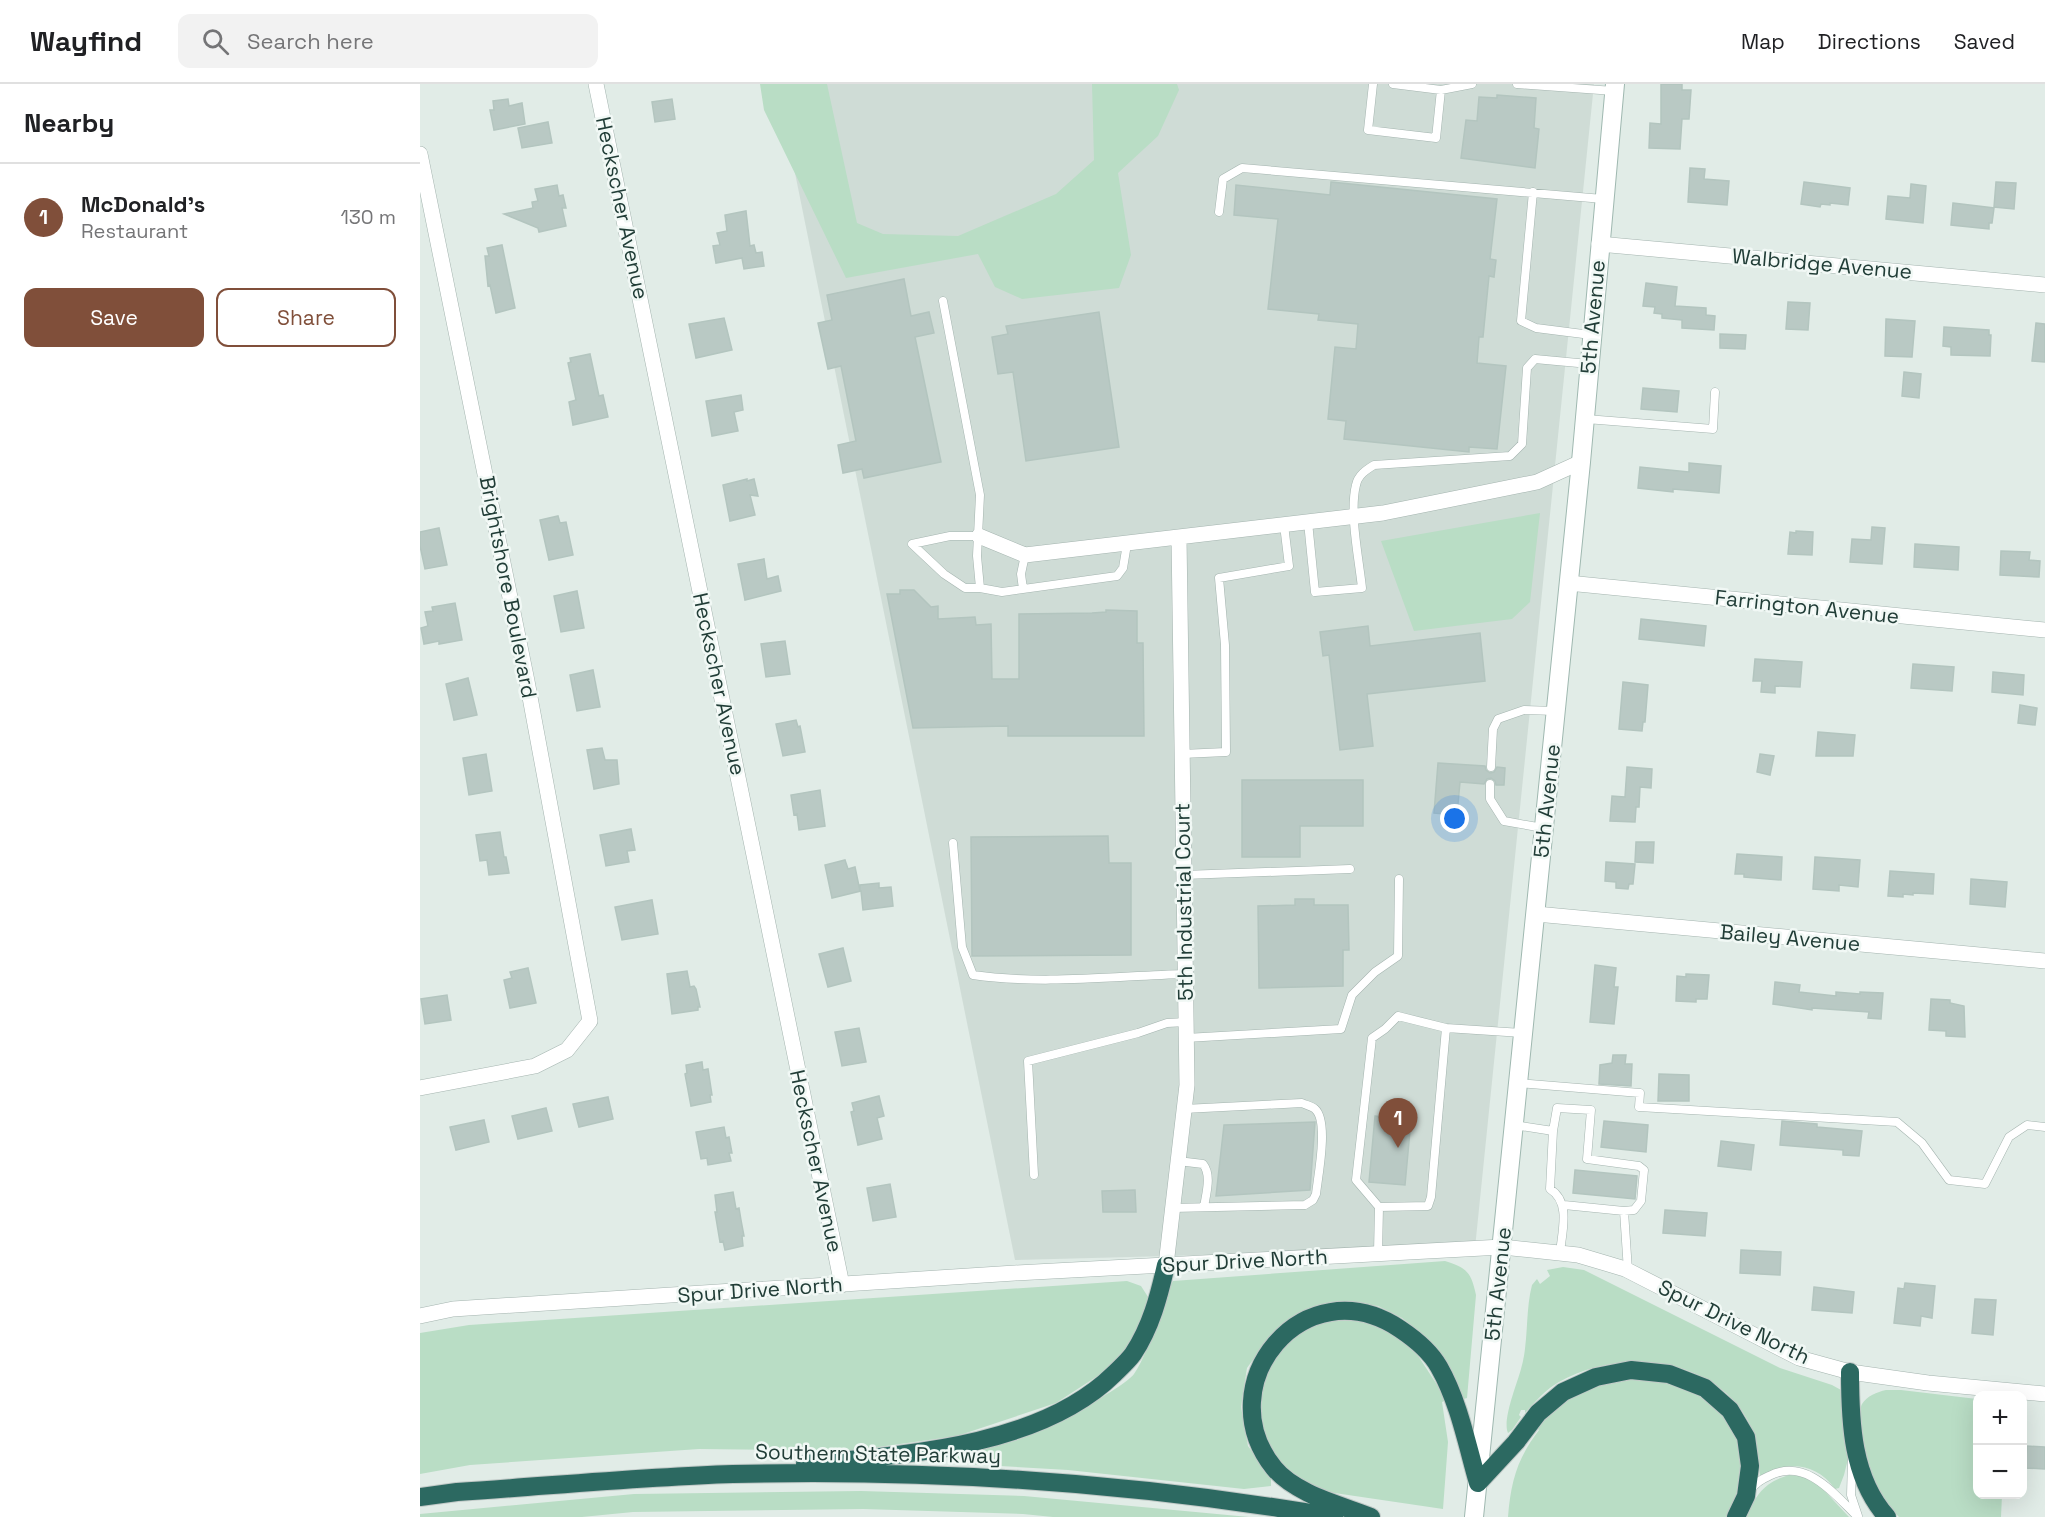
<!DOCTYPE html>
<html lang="en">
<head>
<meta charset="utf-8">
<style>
  body { margin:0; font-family:"Space Grotesk",sans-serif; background:#f2f2f2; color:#202124 }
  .controls { position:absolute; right:18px; bottom:18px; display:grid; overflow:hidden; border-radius:12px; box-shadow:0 6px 24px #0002 }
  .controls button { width:54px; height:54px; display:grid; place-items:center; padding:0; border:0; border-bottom:2px solid #e0e0e0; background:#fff; color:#202124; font:30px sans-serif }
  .you { position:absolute; left:1035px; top:735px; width:21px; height:21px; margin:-15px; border:4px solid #fff; border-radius:50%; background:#1a73e8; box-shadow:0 0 0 9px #1a73e833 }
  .badge { display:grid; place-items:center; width:39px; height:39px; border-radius:50%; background:#804f3a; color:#fff; font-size:20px; font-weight:700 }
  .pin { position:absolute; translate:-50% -50px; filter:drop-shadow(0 2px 3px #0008) }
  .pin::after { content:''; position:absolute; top:32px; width:21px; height:18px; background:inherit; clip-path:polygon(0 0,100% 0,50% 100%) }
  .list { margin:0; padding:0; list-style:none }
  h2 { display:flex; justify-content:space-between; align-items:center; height:78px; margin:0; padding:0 24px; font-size:26px }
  h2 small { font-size:20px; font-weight:400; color:#757577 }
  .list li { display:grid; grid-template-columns:39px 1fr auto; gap:18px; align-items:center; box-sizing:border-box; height:108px; padding:0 24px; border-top:2px solid #e0e0e0 }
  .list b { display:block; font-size:22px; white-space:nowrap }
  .list p { margin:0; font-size:20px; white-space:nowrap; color:#757577 }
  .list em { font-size:20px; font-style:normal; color:#757577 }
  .actions { display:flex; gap:12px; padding:18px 24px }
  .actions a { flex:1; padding:14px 0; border:2px solid #804f3a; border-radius:12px; text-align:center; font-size:21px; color:#804f3a }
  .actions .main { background:#804f3a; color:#fff }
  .icon { flex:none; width:33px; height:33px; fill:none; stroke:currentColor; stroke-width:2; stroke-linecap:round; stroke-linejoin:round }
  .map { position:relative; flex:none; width:1625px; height:1433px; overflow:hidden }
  header { display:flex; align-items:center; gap:36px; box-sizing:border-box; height:84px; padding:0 30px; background:#fff; border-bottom:2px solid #e0e0e0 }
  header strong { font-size:28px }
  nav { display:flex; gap:33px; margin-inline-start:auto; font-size:21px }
  .search { width:420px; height:54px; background:#f2f2f2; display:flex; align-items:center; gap:15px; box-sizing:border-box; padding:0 21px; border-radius:12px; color:#757577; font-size:22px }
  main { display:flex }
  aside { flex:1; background:#fff }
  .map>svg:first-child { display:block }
  .built { fill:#cfdcd6 }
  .green { fill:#b9ddc5 }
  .building { fill:#b9c9c4; stroke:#b3c5bf; stroke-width:1.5 }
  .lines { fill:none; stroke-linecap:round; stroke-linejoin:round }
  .service-casing { stroke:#a4b4af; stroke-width:9 }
  .minor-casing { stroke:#a4b4af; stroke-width:16 }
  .secondary-casing { stroke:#9fb8b0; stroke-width:20 }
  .motorway-casing { stroke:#c1c9c7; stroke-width:20 }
  .service { stroke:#fff; stroke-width:8 }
  .minor { stroke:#fff; stroke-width:15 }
  .secondary { stroke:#fff; stroke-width:18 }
  .motorway { stroke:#2c6961; stroke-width:18 }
  .labels { text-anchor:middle; stroke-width:5; stroke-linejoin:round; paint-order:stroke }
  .street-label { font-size:21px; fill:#213d37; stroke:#f1f8f5 }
</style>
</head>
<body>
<header>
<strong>Wayfind</strong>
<div class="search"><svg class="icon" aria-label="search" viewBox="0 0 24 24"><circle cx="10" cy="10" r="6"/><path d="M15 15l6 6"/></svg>Search here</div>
<nav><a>Map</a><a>Directions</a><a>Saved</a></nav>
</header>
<main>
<aside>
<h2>Nearby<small></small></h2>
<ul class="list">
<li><span class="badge">1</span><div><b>McDonald's</b><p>Restaurant</p></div><em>130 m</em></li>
</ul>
<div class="actions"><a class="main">Save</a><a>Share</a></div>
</aside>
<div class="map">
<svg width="1625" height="1433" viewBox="0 0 1625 1433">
  <rect width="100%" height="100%" fill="#e1ece7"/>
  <path class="built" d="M357,0H1174L1055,1164L595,1176Z"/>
  <path class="green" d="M340,0H407L437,139L463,150L538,152L636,110L674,76L672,0H757L759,6L738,52L698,89L711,171L699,204L602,215L575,203L558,170L426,194L344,26Z
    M1120,429L1110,518L1092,535L994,547L961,457Z
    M1025,1177C1047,1184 1051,1188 1056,1211L1047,1314L1040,1316L1025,1278L1005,1252L982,1234L958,1222L919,1217L876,1230L846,1258L827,1284L821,1323L828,1362L851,1393V1402L824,1405L648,1386L528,1379L530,1368C551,1364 573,1363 594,1357C613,1352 703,1305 714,1290C733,1262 735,1226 753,1197Z
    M1143,1183L1164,1186L1360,1284L1412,1301L1421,1306L1424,1315L1423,1337L1428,1375L1424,1391L1419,1404L1415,1405C1396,1378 1366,1377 1340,1392C1338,1372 1337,1353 1327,1335C1291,1271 1197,1265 1139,1298C1126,1305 1115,1318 1105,1329V1326H1101L1099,1331L1101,1333L1092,1346L1088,1349C1082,1336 1097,1300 1101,1285C1109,1258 1105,1228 1112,1201L1117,1195L1120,1200L1130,1192L1127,1186Z
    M707,1197L721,1202L730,1216L726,1236L693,1282L636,1319L537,1352L430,1367L279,1365L50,1381L0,1390V1249L49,1241Z
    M953,1236L993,1264L1027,1316L1022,1318L1028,1358L1023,1425L901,1407L871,1392L848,1363L838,1329L841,1295L865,1257L900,1237Z
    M1211,1293C1234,1296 1262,1297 1283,1311C1308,1327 1330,1369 1323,1399C1320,1410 1312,1422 1307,1433H1088C1091,1397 1097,1375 1119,1346L1114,1341L1140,1317L1174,1299Z
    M1466,1306H1481L1557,1315L1558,1410L1582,1411L1581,1433H1479C1455,1409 1436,1368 1440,1334C1441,1330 1440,1323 1442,1320C1447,1312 1457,1308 1466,1306Z
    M1369,1391L1387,1393L1401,1403L1429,1433H1326C1337,1410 1343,1399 1369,1391Z
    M441,1407L604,1412L829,1433H633L603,1430L443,1425L213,1428L162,1433H0V1430L214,1410Z"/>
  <path class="building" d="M1241,0H1262V6H1271L1269,35H1262L1260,65L1229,64L1230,39L1241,40Z
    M1077,11L1116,14L1114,44L1119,45L1115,84L1041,74L1046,36L1057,37L1059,13L1077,14Z
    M88,15L89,22L102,19L105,40L74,46L70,26H74L73,17Z
    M252,15L255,35L235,38L232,18Z
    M128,38L132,59L102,64L98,44Z
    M1270,84L1285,85L1284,95L1309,97L1307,121L1268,118Z
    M911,98L1077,115L1070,175L1076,176L1074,193L1069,192L1063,253H1059L1057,279L1086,282L1077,365L1049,363V368L924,355L926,337L908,335L915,263L936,265L938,240L898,236L899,230L848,225L858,135L814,131L816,101L910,111Z
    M1384,98L1430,104L1428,121L1410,119V121L1401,120L1400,123L1381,120Z
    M1576,98L1596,99L1594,125L1574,123Z
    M1491,100L1506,102L1503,139L1466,135L1468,112L1490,114Z
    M137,101L139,112L143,111L146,124H142L146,142L119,148L118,144L84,130L113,124L112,118L118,117L115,105Z
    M1533,119L1574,124L1572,139H1569V145L1531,141Z
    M326,127L330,162L334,161L336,169L342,168L344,182L324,185L322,174L296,179L293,162L300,161L297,149L307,147L305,131Z
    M82,161L95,224L76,229L70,201L68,202L65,172H69L67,164Z
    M484,195L491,232L509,228L514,249L495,253L521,378L444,394L442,385L423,389L418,361L436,357L421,282L408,285L398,239L412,236L407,211Z
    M1226,199L1257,203L1255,222L1286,224V231L1295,232L1294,246L1262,244V236L1242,234V230L1234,229L1235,223L1223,222Z
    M1368,218L1390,219L1388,246L1366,245Z
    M679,228L699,363L606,377L593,288L578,290L572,253L588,250L586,242Z
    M304,234L312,266L276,274L269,240Z
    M1466,235L1495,237L1492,273L1465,272Z
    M1616,239L1625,240V278L1612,277Z
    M1524,243L1569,246V251H1571L1570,272L1531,271V263L1523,262Z
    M1300,250L1326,251L1325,265L1300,264Z
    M170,270L179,312L183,311L188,333L153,341L149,318L156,316L148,279L151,278L150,274Z
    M1484,288L1501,290L1499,314L1482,312Z
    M1223,304L1259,307L1257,328L1221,325Z
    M321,311L323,326L314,328L318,347L292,352L286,317Z
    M1269,379L1301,382L1299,409L1253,405V408L1218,404L1220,383L1269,388Z
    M327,395V397L334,395L338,412L330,411L335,431L310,437L303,401Z
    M138,432L140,439L146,438L153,471L129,476L120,436Z
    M1452,443L1465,444L1462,480L1430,478L1432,455L1451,456Z
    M19,444L27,481L5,485L0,462V448Z
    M1376,447L1393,448L1392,471L1368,470L1370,448L1376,449Z
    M1495,460L1539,463L1538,486L1494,483Z
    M1581,467L1610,468L1609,476L1620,477L1619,493L1580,491Z
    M344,475L347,495L358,492L361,507L325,516L318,480Z
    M480,506H494L511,523L518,522V535L555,533L556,541L571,540L572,595H599V530L672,529L686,528V526L717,527V559H723L724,652H588V642L493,644L467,510H480Z
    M157,507L164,544L141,548L134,512Z
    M35,519L42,556L19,560V557L4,560L1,544L8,542L5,528L13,527L12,523Z
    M1221,535L1286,542L1284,562L1219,555Z
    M948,542L950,562L1060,549L1065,597L947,610L953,662L920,666L909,571L903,572L900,548Z
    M365,557L370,590L346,593L341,560Z
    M1335,575L1382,578L1380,603L1355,602V609L1341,608L1342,597H1333Z
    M1493,580L1534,583L1532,607L1491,604Z
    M173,586L180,623L157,627L150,591Z
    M1573,588L1604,591L1603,611L1572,608Z
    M48,594L57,631L34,636L26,600Z
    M1203,598L1228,601L1225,638H1223L1222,647L1199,645Z
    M1600,621L1617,624L1615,641L1598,639Z
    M376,636L378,643L380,642L385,668L363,672L356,640Z
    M1398,648L1435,651L1433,672H1396Z
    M182,664L185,676H197L199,700L174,705L167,666Z
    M66,670L72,707L49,711L43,674Z
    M1340,670L1354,672L1350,691L1337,688Z
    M1018,679L1065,682L1066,686L1070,689L1074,688L1077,683L1085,684L1084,701H1076L1075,697L1071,694L1067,695L1064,700L1040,698L1037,731L1014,729Z
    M1207,683L1232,685L1231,704L1220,703L1219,723H1216L1215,738L1190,737L1192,712L1205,713Z
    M822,696H943V742H880V773H822Z
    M400,706L405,742L379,746L377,730L374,731L371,711Z
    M211,745L215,766L207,767L209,778L186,782L180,751Z
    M80,748L84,773H86L89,789L69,791L67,776L60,777L56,751Z
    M688,752L689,779H711V871L552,872L551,753Z
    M1216,758H1234L1233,779L1215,778Z
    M1317,770L1362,773L1361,796L1324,793V790H1315Z
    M1395,773L1440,776L1438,803L1419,801V807L1393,805Z
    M425,776L428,785L435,783L440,807V801L459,799V804L471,803L473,822L443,826L441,807L412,814L405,781Z
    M1186,778L1215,780L1213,800H1209L1208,805L1196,804V798L1185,797Z
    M1470,787L1514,790L1513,810L1493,809V811L1483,810V813L1468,812Z
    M1551,795L1587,798L1585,823L1550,820Z
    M875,815H894V821H928L929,866H923V902L839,904L838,822L875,821Z
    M232,816L238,850L202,856L195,823Z
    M423,864L431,897L408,903L399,870Z
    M1175,881L1196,884L1194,903H1198L1194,940L1170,938Z
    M108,884L116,919L90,924L84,896L92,894L90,888Z
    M267,887L270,903L274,902L276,905L280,923H278V926L252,930L247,890Z
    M1266,890L1289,891L1287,915H1276V918L1256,917L1257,892L1266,893Z
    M1355,898L1380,901L1379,908L1416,912V908L1440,910V908L1463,909L1461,935L1448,934L1449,928L1392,924V926L1353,920Z
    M27,911L31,936L5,940L1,915Z
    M1511,915L1530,916V919L1544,922L1545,953L1526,952V947L1509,946Z
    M439,944L446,978L422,982L415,948Z
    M1193,971H1206L1205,980H1212L1211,1002L1179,1000L1180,981L1192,979Z
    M282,978L283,986L288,985L292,1011H290L291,1018L271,1022L265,990L267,989L266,981Z
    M1239,990L1269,991V1017H1238Z
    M459,1012L464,1032L457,1034L462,1055L438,1061L431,1028L434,1027L432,1019Z
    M188,1013L193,1035L159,1043L153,1020Z
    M126,1024L132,1047L98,1055L92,1032Z
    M955,1032L991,1036L985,1101L949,1098Z
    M64,1036L69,1058L36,1066L30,1043Z
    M1184,1037L1228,1041L1226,1068L1181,1063Z
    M1362,1037L1397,1040V1043L1442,1047L1439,1072L1423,1071V1066L1360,1061Z
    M895,1038L890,1106L796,1112L804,1041Z
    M304,1043L306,1054L309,1053L312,1069H309L311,1077L288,1081L287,1074L281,1075L276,1048Z
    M1301,1057L1334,1061L1331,1086L1298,1082Z
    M1155,1086L1217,1092L1215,1115L1153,1109Z
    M470,1100L476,1133L453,1137L447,1104Z
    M715,1106L716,1128H683L682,1107Z
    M313,1108L316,1125L319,1124L321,1136L324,1152H322L323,1162L305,1166L303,1157L300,1158L295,1128H297L295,1111Z
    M1245,1126L1287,1129L1285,1152L1243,1149Z
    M1321,1166L1361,1168L1360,1191L1320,1189Z
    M1485,1199L1515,1202L1512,1234L1501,1232L1500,1242L1474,1239L1478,1204L1484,1205Z
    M1394,1203L1434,1208L1432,1229L1392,1226Z
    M1555,1215L1576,1216L1573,1251L1552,1249Z
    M1607,1362L1625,1363V1385L1605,1384Z"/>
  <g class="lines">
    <g class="service-casing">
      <path id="service" d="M953,0L948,46L1016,54L1021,6
        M973,0L1021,6L1052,0
        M1097,0L1194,7
        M1113,108L1101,237L1116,244L1171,251
        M799,128L803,95L822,84L1183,115
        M523,217L560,411L557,472L560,504H545L524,490L492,460L530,452H559
        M1166,335L1293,345L1295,308
        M888,438L895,508L942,504C939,475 929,429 936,401C938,391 946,386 954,381L1090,372L1102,360L1107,284L1115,275L1169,280
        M560,504L582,508L697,492L703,484L707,460
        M603,505L601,490L605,471
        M762,670L806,668L805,561L799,494L869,482L864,441
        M1071,683L1073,645L1078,635L1104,626L1136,627
        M1070,700V715L1084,737L1123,744
        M533,759L542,863L553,891C622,901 695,892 765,890
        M764,791L930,785
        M766,954L921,945L932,911L955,888L978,872L979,795
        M1099,999L1220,1009L1219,1023L1477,1038L1502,1059L1529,1096L1565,1100L1589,1053L1607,1041L1625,1043
        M1094,1041L1133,1047L1130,1105C1151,1118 1142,1147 1140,1169
        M1133,1047L1137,1024L1171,1026L1167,1075L1219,1082L1224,1086L1221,1117L1214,1126L1204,1127L1144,1121
        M758,1077L783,1080C792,1091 786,1110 784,1123
        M614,1091L608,977L718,949L747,939L766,938
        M959,1123L936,1096L952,954L965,945L978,932L1026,944
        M752,1124L885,1121L893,1116L896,1110C898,1092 909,1037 895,1025C892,1022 886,1021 882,1019L764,1025
        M1204,1127L1208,1187
        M958,1169L959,1123L1008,1122L1011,1113L1026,944L1102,949
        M1432,1376L1431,1411L1438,1432
        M1331,1406C1335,1399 1342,1395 1349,1392C1386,1373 1414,1410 1438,1433"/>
    </g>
    <g class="minor-casing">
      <path id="minor" d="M176,0L422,1201
        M0,70L107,597L170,937L147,966L115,982L0,1004
        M1179,160L1625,201
        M559,452L605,471L963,429L1117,398L1161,378
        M1148,499L1625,546
        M1116,830L1625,877
        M746,1181L767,1001L759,454
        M0,1232L33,1225L595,1189L1082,1163L1158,1171L1205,1185L1379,1274L1430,1288L1508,1299L1625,1310"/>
    </g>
    <g class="secondary-casing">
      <path id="secondary" d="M1054,1433L1161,378L1195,0"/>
    </g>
    <g class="motorway-casing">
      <path id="motorway" d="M1430,1288C1430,1338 1432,1394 1467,1433
        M385,1380C483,1371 620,1363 694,1290C700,1284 708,1277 713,1270C731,1243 739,1212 746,1181
        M1058,1399L1096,1358L1118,1329L1143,1308L1176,1293L1211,1286L1249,1290L1285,1304L1310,1326L1326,1353L1330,1382L1326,1412L1316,1433
        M0,1413L37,1408C129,1402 221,1393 313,1390C514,1385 716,1399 914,1433
        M951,1433C921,1421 875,1410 854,1384C787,1301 884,1181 980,1245C995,1255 1010,1267 1019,1283C1039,1318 1047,1361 1058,1399"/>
    </g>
    <use href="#service" class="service"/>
    <use href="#minor" class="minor"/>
    <use href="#secondary" class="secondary"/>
    <use href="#motorway" class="motorway"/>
  </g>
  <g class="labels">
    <g class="street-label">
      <text transform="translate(202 124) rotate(78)" y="7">Heckscher Avenue</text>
      <text transform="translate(1402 180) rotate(5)" y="7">Walbridge Avenue</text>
      <text transform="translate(1173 233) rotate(-85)" y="7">5th Avenue</text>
      <text transform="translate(88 503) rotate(79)" y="7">Brightshore Boulevard</text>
      <text transform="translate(1387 523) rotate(6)" y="7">Farrington Avenue</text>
      <text transform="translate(299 600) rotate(78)" y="7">Heckscher Avenue</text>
      <text transform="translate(1127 717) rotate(-84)" y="7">5th Avenue</text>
      <text transform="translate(764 818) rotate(-91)" y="7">5th Industrial Court</text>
      <text transform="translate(1370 854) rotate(5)" y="7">Bailey Avenue</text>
      <text transform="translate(396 1077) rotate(78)" y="7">Heckscher Avenue</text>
      <text transform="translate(825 1177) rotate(-3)" y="7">Spur Drive North</text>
      <text transform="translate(1078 1200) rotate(-84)" y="7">5th Avenue</text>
      <text transform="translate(340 1206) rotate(-4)" y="7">Spur Drive North</text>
      <text transform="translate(1314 1238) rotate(26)" y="7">Spur Drive North</text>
      <text transform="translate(458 1370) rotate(1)" y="7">Southern State Parkway</text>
    </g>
  </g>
</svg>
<div class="controls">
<button>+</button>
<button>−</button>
</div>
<div class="you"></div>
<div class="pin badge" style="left:978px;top:1064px">1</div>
</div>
</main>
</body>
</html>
